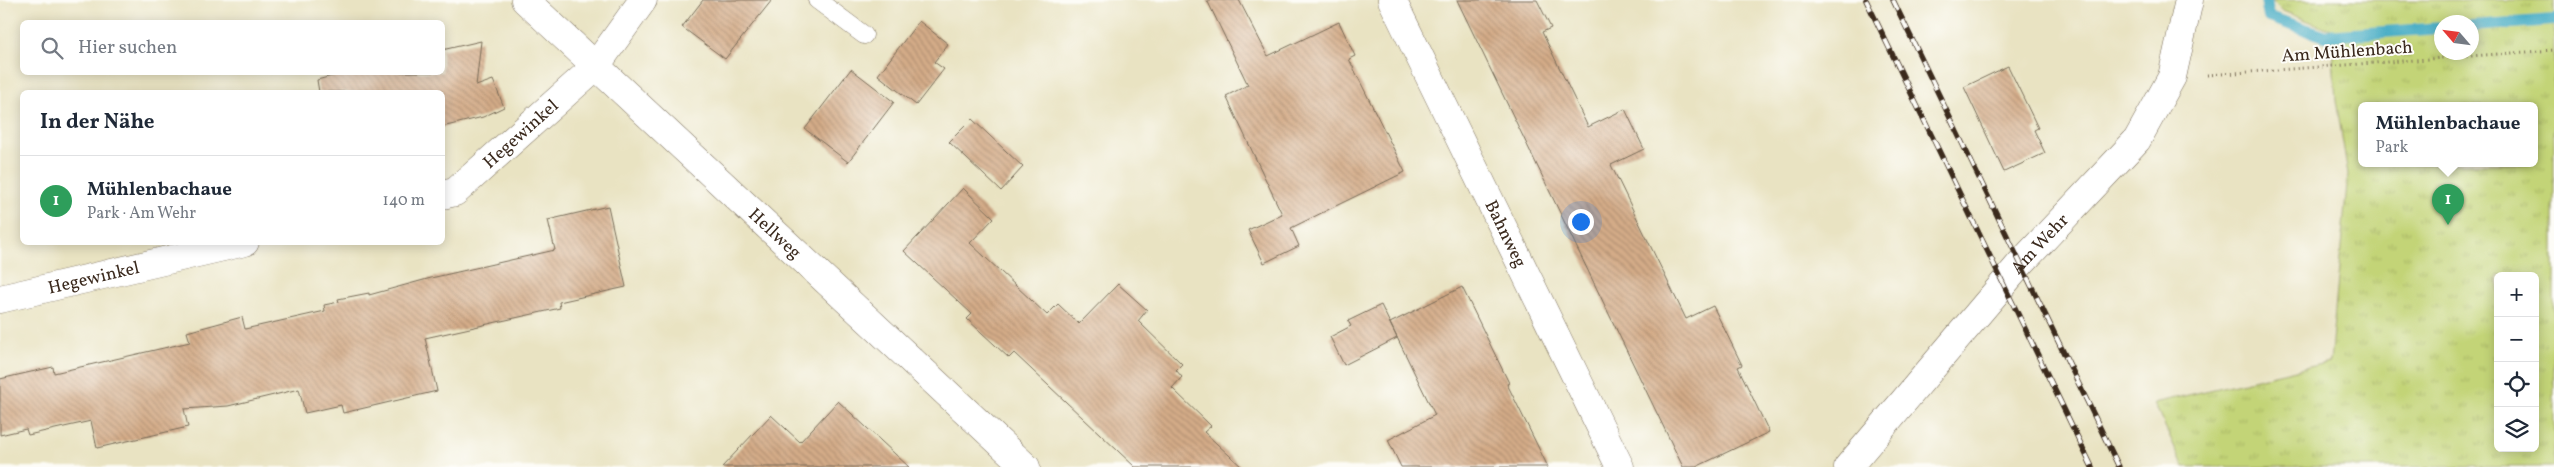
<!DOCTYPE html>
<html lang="de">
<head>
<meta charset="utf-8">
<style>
  body { margin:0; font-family:Vollkorn,serif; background:#f2f2f3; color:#1f2937 }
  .controls { position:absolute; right:15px; bottom:15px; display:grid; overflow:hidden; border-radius:8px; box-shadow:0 2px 12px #0003 }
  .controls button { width:45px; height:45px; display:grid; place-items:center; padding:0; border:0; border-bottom:1px solid #e0e1e3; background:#fff; color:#1f2937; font:25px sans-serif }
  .compass { position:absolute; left:2434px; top:15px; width:45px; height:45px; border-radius:50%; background:#fff; box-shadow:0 2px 12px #0003; rotate:298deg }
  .you { position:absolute; left:1580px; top:221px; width:18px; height:18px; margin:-12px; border:4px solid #fff; border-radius:50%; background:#1a73e8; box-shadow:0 0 0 8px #1a73e833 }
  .badge { display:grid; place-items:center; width:32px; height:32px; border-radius:50%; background:#1f6fb2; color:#fff; font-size:16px; font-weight:700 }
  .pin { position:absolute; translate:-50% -41px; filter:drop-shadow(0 1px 2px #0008) }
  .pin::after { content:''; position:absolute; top:26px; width:18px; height:15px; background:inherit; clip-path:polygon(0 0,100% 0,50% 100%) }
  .popup { position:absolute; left:2358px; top:102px; width:180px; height:65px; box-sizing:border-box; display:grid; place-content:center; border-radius:8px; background:#fff; filter:drop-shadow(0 1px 4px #0005); font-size:16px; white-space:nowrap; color:#747a83 }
  .popup b { font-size:19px; color:#1f2937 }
  .popup::after { content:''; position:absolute; left:50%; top:100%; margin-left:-10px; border:10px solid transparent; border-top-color:#fff }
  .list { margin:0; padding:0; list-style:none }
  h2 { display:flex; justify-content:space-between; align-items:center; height:65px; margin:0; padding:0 20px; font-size:21px }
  h2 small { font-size:16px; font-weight:400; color:#747a83 }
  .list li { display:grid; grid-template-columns:32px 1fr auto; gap:15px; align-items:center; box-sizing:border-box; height:90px; padding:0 20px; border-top:1px solid #e0e1e3 }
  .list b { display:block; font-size:19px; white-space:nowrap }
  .list p { margin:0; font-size:16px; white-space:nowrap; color:#747a83 }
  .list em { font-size:16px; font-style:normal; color:#747a83 }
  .icon { flex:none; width:28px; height:28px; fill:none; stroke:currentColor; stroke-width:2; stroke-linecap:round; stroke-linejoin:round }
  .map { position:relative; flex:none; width:2554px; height:467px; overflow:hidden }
  .search { position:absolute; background:#fff; box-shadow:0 2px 12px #0003; left:20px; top:20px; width:425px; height:55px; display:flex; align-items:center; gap:12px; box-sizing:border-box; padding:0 18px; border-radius:8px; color:#747a83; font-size:19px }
  .panel { position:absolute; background:#fff; box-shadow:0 2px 12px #0003; left:20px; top:90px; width:425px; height:155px; border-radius:8px }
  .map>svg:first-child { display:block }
  .park { fill:url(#park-tufts); stroke:#7f7f4a; fill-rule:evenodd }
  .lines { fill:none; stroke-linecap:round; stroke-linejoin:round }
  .stream { stroke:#44acc4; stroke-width:12 }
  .building { fill:url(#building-back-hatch) }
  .service-casing { stroke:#786b57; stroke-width:19 }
  .minor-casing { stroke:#786b57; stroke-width:29 }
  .tertiary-casing { stroke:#786b57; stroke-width:29 }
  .path { stroke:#786b57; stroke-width:3; stroke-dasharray:1 4; stroke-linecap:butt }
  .service { stroke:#fff; stroke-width:18 }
  .minor { stroke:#fff; stroke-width:28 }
  .tertiary { stroke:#fff; stroke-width:28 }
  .rail-casing { stroke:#3b2a1e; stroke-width:5.5 }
  .rail { stroke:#fdfcf7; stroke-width:4; stroke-dasharray:11; stroke-linecap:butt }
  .labels { text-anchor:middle; stroke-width:4; stroke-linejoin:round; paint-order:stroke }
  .street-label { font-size:18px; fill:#3b2a1e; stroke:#fdfcf7 }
</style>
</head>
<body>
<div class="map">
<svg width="2554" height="467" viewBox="0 0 2554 467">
  <defs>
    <pattern id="park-tufts" width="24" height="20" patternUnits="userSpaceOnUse" patternTransform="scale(1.25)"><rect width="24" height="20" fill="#c3d477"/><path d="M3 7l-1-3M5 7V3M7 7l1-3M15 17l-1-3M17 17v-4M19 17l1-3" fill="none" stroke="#a8b666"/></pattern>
    <pattern id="building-back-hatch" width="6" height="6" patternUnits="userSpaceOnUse" patternTransform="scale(1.25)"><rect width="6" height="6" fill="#d4ac88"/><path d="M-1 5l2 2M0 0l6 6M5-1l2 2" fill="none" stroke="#ad8c6f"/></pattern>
  </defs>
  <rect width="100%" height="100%" fill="#fdfcf7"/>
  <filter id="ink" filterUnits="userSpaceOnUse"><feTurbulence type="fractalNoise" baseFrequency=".02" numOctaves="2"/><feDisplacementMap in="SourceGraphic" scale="10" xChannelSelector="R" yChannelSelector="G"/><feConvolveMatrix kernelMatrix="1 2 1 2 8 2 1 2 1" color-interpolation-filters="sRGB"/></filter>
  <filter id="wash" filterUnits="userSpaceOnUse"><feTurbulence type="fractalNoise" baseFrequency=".0096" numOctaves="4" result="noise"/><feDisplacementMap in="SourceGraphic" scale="20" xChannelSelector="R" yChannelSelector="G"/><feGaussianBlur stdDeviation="1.12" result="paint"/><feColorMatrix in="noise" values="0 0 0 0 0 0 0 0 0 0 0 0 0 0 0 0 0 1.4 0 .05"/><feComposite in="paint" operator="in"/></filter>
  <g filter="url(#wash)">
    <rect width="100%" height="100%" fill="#e9e3c2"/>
    <path class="park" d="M2272,0H2554V467H2184L2154,403L2330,362L2348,174L2336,100L2331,30L2283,11ZM2442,22H2472V52H2442ZM2362,106H2534V164H2362ZM2498,276H2535V448H2498Z"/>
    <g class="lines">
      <path class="stream" d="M2266,0L2269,17L2325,36L2442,28
        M2472,26L2554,20"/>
    </g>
    <g id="blocks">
      <path class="building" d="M703,0H772L725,59L682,27Z
        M1207,0H1239L1268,56L1339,22L1355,56L1349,59L1405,172L1291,228L1299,246L1264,263L1248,230L1282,214L1226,96L1248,85Z
        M1457,0H1537L1551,28L1542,32L1588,127L1625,109L1644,149L1611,165L1686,319L1713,306L1742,365L1738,367L1769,432L1696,467H1683Z
        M919,21L948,44L934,62L944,69L916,105L878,75Z
        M481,41L476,86L493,80L504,107L483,117L442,127V92H319L317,80L347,72H442V50Z
        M2008,66L2038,128L2034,130L2045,153L2004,172L1964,87Z
        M851,69L894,102L848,162L805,129Z
        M972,119L1023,167L1001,191L949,142Z
        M963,188L994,218L970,243L1047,315L1058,304L1079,324L1118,284L1147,310L1138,321L1182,364L1176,370L1182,377L1172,388L1211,426L1204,432L1242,467H1135L1014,353L1009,358L967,319L972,314L904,251Z
        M608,206L626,287L559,302L560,308L425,338L437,391L343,413L341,405L305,413L299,389L228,406L184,409L188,427L97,448L91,421L28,435L26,429L0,435V379L53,367L54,373L190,342L187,332L242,317L245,329L325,311L324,305L339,302L338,299L369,293V295L431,278L555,250L548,220Z
        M1462,287L1509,383L1507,384L1548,467H1401L1388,440L1435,415L1390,323Z
        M1381,305L1397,338L1344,365L1330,337L1351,326L1348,321Z
        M838,401L909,467H722L771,415L800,442Z"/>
    </g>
  </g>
  <g filter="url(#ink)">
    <use href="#blocks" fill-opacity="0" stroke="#786b57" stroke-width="1"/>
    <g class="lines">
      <g class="service-casing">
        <path id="service" d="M817,0L864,35"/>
      </g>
      <g class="minor-casing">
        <g id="minor">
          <path id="s1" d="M1392,0L1620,467"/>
          <path id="s2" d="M442,195L455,192L595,67L643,0"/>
          <path id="s3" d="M0,299L245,242"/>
          <path id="s4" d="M1848,467L2021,263L2137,140L2172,77L2189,0"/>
        </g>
      </g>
      <g class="tertiary-casing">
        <g id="tertiary">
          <path id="s5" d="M525,0L1026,467"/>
        </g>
      </g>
      <path class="path" d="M2207,75L2554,50"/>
      <use href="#service" class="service"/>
      <use href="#minor" class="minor"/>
      <use href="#tertiary" class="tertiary"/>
      <g class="rail-casing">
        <path id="rail" d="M1866,0L2092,467
          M1893,0L2119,467"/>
      </g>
      <use href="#rail" class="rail"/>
    </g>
  </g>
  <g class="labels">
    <g class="street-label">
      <text transform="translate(2347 51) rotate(-4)" y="6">Am Mühlenbach</text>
      <text dy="6" stroke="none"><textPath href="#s2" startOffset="101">Hegewinkel</textPath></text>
      <text dy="6" stroke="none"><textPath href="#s5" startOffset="342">Hellweg</textPath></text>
      <text dy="6" stroke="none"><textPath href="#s1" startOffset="260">Bahnweg</textPath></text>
      <text dy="6" stroke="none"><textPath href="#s4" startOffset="294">Am Wehr</textPath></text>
      <text dy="6" stroke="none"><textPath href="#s3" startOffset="96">Hegewinkel</textPath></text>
    </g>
  </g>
</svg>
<div class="controls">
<button>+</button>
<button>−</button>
<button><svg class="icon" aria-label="locate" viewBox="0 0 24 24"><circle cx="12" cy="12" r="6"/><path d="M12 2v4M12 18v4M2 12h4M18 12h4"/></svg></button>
<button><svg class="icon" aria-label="layers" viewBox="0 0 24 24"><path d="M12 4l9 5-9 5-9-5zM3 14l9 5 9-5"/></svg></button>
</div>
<svg class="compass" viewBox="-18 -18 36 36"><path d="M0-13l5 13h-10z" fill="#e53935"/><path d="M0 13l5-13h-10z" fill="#747a83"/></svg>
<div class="you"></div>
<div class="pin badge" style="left:2448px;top:225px;background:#2e9e5b">1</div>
<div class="popup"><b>Mühlenbachaue</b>Park</div>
<div class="search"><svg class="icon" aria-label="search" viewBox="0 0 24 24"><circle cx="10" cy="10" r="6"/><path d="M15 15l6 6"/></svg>Hier suchen</div>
<section class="panel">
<h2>In der Nähe<small></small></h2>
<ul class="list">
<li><span class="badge" style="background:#2e9e5b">1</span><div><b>Mühlenbachaue</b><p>Park · Am Wehr</p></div><em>140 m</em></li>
</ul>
</section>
</div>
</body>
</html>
